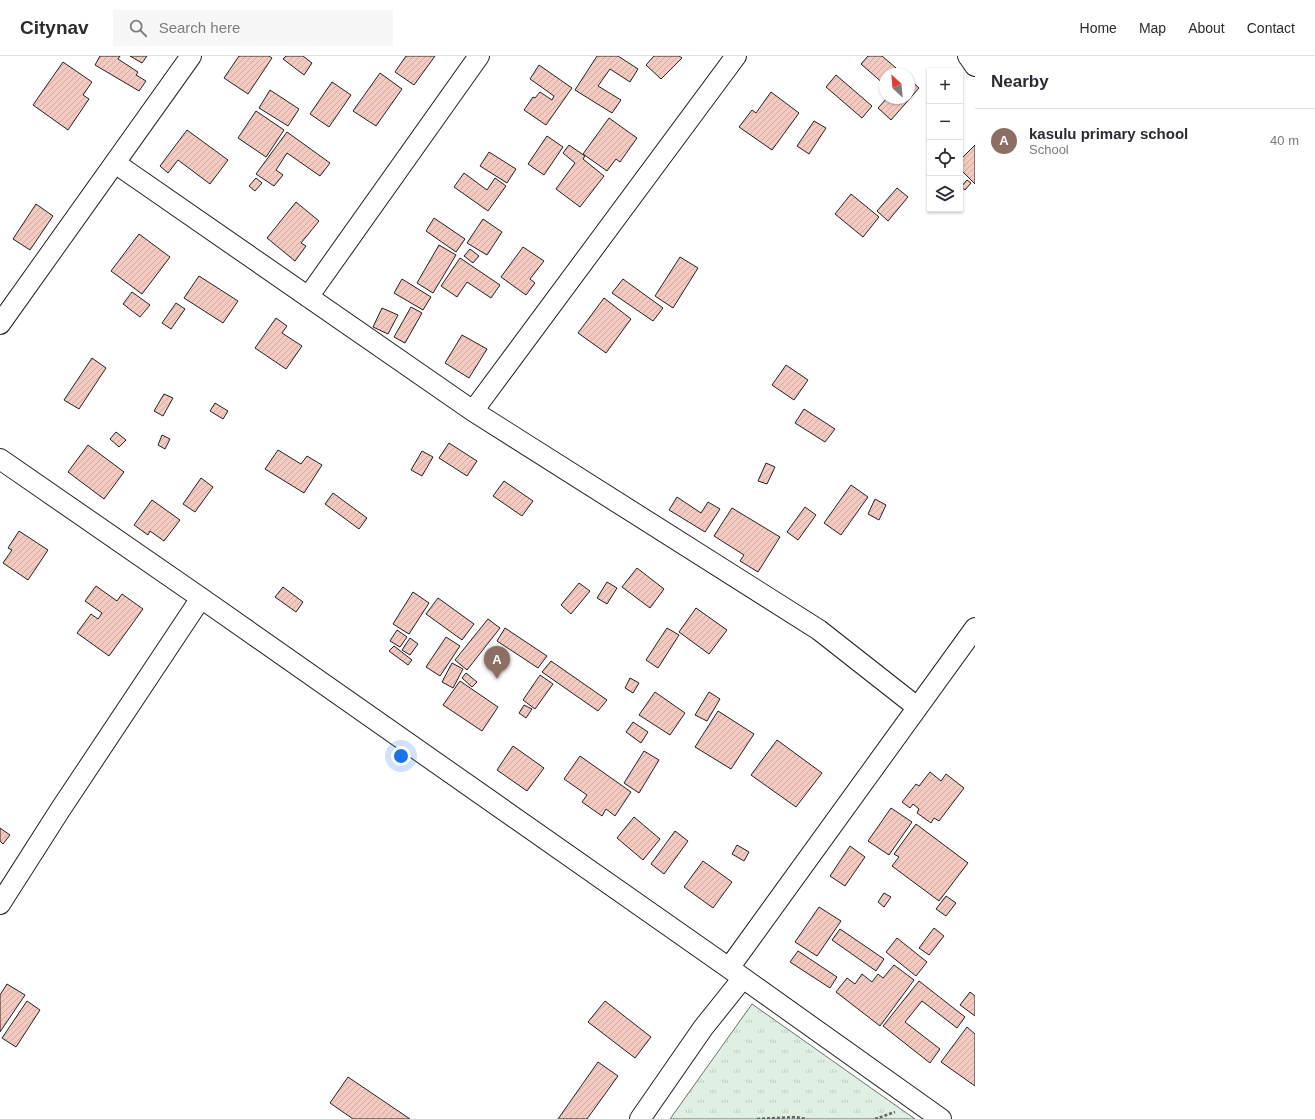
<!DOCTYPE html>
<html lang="en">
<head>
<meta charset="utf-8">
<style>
  body { margin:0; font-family:Helvetica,sans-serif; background:#f7f7f7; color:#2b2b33 }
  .controls { position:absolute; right:12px; top:12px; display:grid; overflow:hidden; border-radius:0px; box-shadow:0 1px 3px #0004 }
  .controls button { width:36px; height:36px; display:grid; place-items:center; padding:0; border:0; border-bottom:1px solid #e1e1e2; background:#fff; color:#2b2b33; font:20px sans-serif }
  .compass { position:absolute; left:879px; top:12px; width:36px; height:36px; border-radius:50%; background:#fff; box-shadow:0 1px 3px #0004; rotate:334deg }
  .you { position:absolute; left:401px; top:700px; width:14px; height:14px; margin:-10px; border:3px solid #fff; border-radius:50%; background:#1a73e8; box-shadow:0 0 0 6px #1a73e833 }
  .badge { display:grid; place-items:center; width:26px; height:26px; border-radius:50%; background:#d93025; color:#fff; font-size:13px; font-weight:700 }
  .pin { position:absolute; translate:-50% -33px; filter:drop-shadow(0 1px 2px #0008) }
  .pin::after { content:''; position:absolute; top:21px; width:14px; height:12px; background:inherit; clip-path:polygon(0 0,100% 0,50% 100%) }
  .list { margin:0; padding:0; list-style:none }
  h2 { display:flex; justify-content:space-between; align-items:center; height:52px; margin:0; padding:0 16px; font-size:17px }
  h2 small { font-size:13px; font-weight:400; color:#7c7c81 }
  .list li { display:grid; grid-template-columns:26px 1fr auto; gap:12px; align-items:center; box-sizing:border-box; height:64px; padding:0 16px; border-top:1px solid #e1e1e2 }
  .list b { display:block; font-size:15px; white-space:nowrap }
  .list p { margin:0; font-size:13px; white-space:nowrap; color:#7c7c81 }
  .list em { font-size:13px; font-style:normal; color:#7c7c81 }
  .icon { flex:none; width:22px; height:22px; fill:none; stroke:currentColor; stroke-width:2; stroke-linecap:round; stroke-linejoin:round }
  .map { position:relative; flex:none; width:975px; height:1063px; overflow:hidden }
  header { display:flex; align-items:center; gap:24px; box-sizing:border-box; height:56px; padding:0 20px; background:#fff; border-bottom:1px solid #e1e1e2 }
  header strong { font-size:19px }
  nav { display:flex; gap:22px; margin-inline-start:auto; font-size:14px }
  .search { width:280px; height:36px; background:#f7f7f7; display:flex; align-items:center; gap:10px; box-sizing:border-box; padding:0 14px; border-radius:0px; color:#7c7c81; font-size:15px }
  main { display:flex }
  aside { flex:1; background:#fff }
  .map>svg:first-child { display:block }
  .grass { fill:url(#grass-tufts); stroke:#6f6f6f }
  .building { fill:url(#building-hatch); stroke:#222 }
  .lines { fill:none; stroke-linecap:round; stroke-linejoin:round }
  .minor-casing { stroke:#222; stroke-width:22 }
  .path { stroke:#646464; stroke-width:2.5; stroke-dasharray:3 2; stroke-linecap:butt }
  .minor { stroke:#fff; stroke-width:20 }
</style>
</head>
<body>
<header>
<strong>Citynav</strong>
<div class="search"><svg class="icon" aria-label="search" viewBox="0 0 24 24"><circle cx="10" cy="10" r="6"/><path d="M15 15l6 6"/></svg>Search here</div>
<nav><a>Home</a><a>Map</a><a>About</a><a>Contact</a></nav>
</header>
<main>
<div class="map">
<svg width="975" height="1063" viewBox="0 0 975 1063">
  <defs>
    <pattern id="grass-tufts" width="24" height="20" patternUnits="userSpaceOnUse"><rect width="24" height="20" fill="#e0efe3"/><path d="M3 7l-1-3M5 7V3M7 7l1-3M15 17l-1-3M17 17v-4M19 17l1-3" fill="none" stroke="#c0cdc2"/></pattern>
    <pattern id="building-hatch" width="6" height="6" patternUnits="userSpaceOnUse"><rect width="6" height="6" fill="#f3c9c0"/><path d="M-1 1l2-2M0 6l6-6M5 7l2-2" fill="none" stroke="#d0aca5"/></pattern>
  </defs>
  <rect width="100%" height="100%" fill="#fff"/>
  <path class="grass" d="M752,948L915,1063H670Z"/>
  <path class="building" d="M100,0H120L118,3L138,16L136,19L146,25L139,35L95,9Z
    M130,0H147L142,7Z
    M239,0H269L272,2L248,38L224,22Z
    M286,0H303L312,7L304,19L283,3Z
    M406,0H435L414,29L395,16Z
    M597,0H618L638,13L630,26L610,13L598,30L621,44L612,57L575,34Z
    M654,0H679L682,2L661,23L646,9Z
    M868,0H882L903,18H885V29L861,8Z
    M63,6L92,26L83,39L89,43L68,74L33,49Z
    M539,9L572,32L546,69L524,54L533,41L535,42L540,36L552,44L554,40L530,23Z
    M380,17L402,33L376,70L353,55Z
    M836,19L872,50L862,62L826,31Z
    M909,23L919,32L891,64L878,52L887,42H909Z
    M332,26L351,39L329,71L310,58Z
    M270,34L299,53L288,70L259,52Z
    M771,36L799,57L772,94L739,71L752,54L756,57Z
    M256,55L284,74L266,101L238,82Z
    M609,62L637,82L620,106L616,103L607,115L583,98Z
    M814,65L826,72L809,98L797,90Z
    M187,74L228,104L210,128L178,104L168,117L160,110Z
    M287,76L330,107L320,120L287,97L276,114L283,119L274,130L256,118Z
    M547,80L563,91L544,119L528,108Z
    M569,89L585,100L583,103L604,120L580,151L556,133L575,107L563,97Z
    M975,89V128L960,113V104Z
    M489,96L516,113L507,127L480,110Z
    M464,117L487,134L495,122L506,130L488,155L454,131Z
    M256,122L262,127L255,135L249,130Z
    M967,124L971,127L965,134L961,131Z
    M897,132L908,141L888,165L877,155Z
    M851,138L879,161L863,181L835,158Z
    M296,146L319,165L301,187L306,190L295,205L267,182Z
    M36,148L53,160L30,194L13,183Z
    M434,162L465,183L456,196L426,175Z
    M483,163L502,176L487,199L467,187Z
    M139,178L170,201L142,238L111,215Z
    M439,189L456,199L433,237L417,227Z
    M523,191L544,205L530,223L535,227L526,239L501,221Z
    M470,193L479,200L473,207L464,200Z
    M680,201L698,212L673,252L655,240Z
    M460,202L500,229L491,242L467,226L457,241L441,230Z
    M199,220L238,245L223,267L184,242Z
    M402,223L431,241L423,254L394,237Z
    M623,223L663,252L653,265L612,237Z
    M132,236L150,249L140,261L123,248Z
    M604,242L631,263L606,297L578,277Z
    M176,247L185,253L171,273L162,267Z
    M411,251L422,257L405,287L394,281Z
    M382,252L398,259L388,278L373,271Z
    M276,262L287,270L282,277L302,290L286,313L255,292Z
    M462,279L487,293L469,322L445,307Z
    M92,302L106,312L79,353L64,344Z
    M786,309L808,324L794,344L772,329Z
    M164,338L173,342L163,360L154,355Z
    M215,347L228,355L223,363L210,355Z
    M804,353L835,373L825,386L795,367Z
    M116,376L126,384L119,391L110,383Z
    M162,379L170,383L165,393L158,389Z
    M449,387L477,405L467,420L439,402Z
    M88,389L124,416L104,443L68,416Z
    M278,394L301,408L307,400L322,409L304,437L265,413Z
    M422,395L433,401L422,420L411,414Z
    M766,407L775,411L767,428L758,425Z
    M201,422L213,431L195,456L183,448Z
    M504,425L533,445L522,460L493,440Z
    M851,429L868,441L841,479L824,467Z
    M333,437L367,462L359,473L325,448Z
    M677,441L701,457L708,446L720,453L705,476L669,454Z
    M875,443L886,449L879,464L868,458Z
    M152,444L180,464L164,485L150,475L148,479L134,469Z
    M805,451L816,459L798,484L787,476Z
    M732,452L780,481L758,516L740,505L744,499L714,480Z
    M19,475L48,494L28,524L3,507L12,494L8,492Z
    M637,512L664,533L650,552L622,531Z
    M607,526L617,532L607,548L597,542Z
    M579,527L590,535L571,558L561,549Z
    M96,530L117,545L122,538L143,553L109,600L77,577L91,558L98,563L102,557L85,545Z
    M283,531L303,546L296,556L275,541Z
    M413,536L429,547L409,578L393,568Z
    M438,542L474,568L462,584L426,558Z
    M696,552L727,574L709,598L679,576Z
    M488,563L500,572L467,614L455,604Z
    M505,572L547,600L538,612L497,585Z
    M667,572L679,579L658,612L646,604Z
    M397,574L407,581L400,591L390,585Z
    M446,581L460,590L440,620L426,611Z
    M410,582L418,588L410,599L402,594Z
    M394,590L412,604L408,609L389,595Z
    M551,605L607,644L598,655L542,616Z
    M452,607L463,613L453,632L442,626Z
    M466,617L477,626L472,631L462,622Z
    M540,619L553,628L535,653L523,644Z
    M630,622L639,627L633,637L625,632Z
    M460,625L498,651L482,675L443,649Z
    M655,636L685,657L670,679L639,659Z
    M709,636L720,643L707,665L695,659Z
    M524,649L532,653L526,662L519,657Z
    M718,655L754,678L731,713L695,691Z
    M633,666L648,676L641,687L626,676Z
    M777,684L822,717L796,751L751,719Z
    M513,690L544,712L527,735L497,714Z
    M644,695L659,704L639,737L624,727Z
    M580,700L631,736L615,760L606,753L602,760L582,746L587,739L564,723Z
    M930,716L941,725L946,718L964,732L939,765L934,762L931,767L917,757L919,753L913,748L910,752L902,746L916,728L919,730Z
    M891,752L912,766L889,799L868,785Z
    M634,761L660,783L643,804L617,782Z
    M916,768L968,807L939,845L892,810L899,801L894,798Z
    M0,772L10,779L3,788L0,785Z
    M675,775L688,785L664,818L651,808Z
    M737,789L749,796L744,805L732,798Z
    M850,790L865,801L845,830L830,820Z
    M703,805L732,826L713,852L684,831Z
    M884,837L891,841L884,851L878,846Z
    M946,840L956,847L946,860L936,853Z
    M819,851L841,865L817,900L795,886Z
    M934,872L944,880L929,899L919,892Z
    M840,873L884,903L876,915L832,884Z
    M897,882L927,906L916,920L886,896Z
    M798,895L837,921L830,932L790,906Z
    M894,909L914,924L880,970L836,936L847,922L855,928L862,918L872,926L878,918L883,922Z
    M919,925L965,961L957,972L922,945L905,966L940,993L930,1007L883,970Z
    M7,928L25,939L0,976V939Z
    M970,936L975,940V960L960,949Z
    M27,945L40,954L16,991L2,982Z
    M605,945L651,981L635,1002L588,966Z
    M967,971L975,978V1030L941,1006Z
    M598,1006L618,1020L587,1063H558Z
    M348,1021L410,1063H353L330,1047Z"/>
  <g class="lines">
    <g class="minor-casing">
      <path id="minor" d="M968,0L975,10
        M115,107L473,355L819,574L917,651
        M308,241L479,0
        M0,268L191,0
        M473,355L736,0
        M0,403L201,542L729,912L941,1063
        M0,848L60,754L201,542
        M729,912L975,572
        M640,1063L703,972L743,922"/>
    </g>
    <path class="path" d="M757,1063L796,1061L806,1063
      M875,1063L895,1056"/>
    <use href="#minor" class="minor"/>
  </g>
</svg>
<div class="controls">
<button>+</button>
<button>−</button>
<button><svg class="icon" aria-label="locate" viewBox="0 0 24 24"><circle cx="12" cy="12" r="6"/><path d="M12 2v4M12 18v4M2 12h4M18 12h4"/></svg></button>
<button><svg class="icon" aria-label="layers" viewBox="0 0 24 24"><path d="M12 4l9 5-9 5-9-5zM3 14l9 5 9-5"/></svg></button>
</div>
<svg class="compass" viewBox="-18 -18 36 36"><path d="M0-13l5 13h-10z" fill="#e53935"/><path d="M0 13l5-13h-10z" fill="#7c7c81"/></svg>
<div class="you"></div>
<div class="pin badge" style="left:497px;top:623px;background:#8d6e63">A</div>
</div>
<aside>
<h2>Nearby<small></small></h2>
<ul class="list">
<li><span class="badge" style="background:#8d6e63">A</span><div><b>kasulu primary school</b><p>School</p></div><em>40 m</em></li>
</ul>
</aside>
</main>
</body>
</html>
